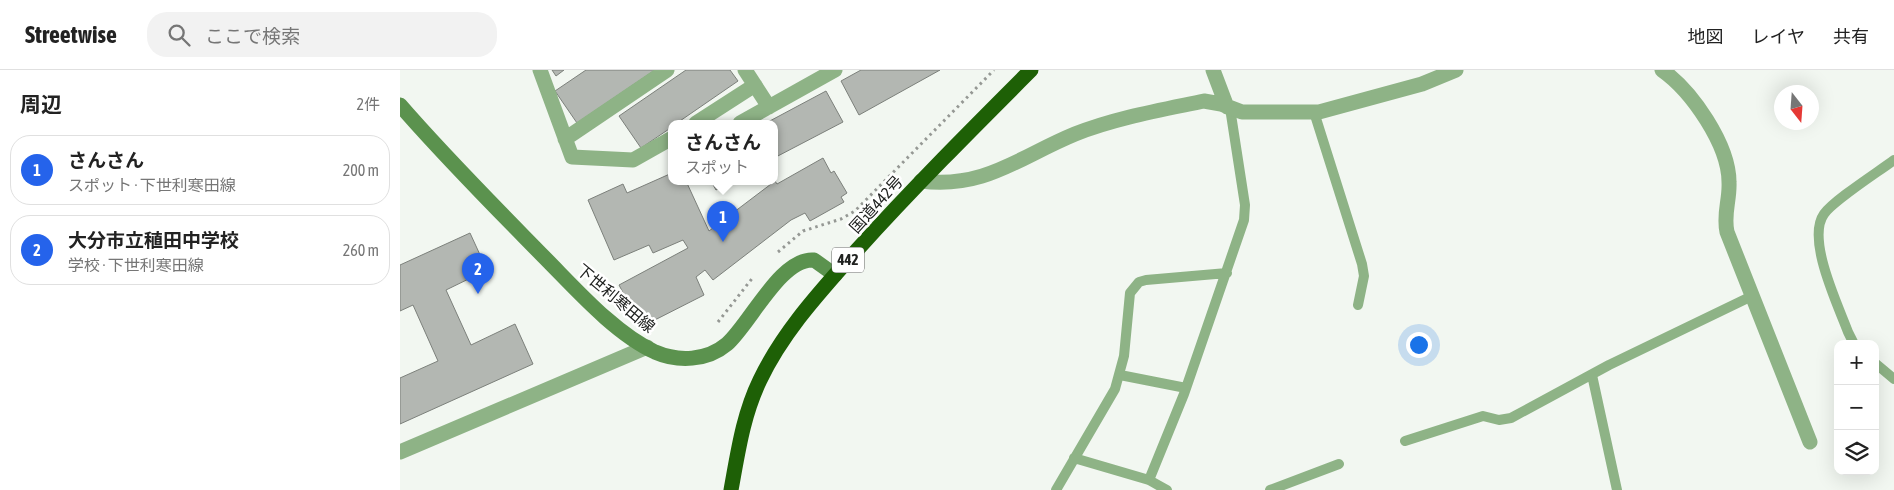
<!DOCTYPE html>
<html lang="ja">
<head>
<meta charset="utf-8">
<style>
  body { margin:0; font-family:"Asap Condensed","Noto Sans JP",sans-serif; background:#f2f2f2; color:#222 }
  .controls { position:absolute; right:15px; bottom:15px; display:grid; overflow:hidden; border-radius:10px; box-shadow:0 5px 20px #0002 }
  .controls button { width:45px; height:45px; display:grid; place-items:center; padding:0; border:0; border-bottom:1px solid #e0e0e0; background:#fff; color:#222; font:25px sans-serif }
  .compass { position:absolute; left:1374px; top:15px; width:45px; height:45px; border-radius:50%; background:#fff; box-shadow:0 5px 20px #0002; rotate:163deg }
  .you { position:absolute; left:1018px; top:274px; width:18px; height:18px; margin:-12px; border:4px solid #fff; border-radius:50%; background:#1a73e8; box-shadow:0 0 0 8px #1a73e833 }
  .badge { display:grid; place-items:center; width:32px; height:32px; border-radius:50%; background:#2563eb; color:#fff; font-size:16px; font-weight:700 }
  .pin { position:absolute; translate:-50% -41px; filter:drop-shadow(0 1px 2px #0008) }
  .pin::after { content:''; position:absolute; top:26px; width:18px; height:15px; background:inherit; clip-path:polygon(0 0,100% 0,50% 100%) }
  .popup { position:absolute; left:268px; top:50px; width:110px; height:65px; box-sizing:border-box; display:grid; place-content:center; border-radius:10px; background:#fff; filter:drop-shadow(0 1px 4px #0005); font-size:16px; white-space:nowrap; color:#767676 }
  .popup b { font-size:19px; color:#222 }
  .popup::after { content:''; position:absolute; left:50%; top:100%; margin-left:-10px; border:10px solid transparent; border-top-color:#fff }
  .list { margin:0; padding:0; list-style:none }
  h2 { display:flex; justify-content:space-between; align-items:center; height:65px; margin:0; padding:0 20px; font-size:21px }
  h2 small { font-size:16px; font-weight:400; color:#767676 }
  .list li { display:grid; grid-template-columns:32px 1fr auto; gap:15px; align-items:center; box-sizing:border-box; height:70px; margin:0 10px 10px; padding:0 10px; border:1px solid #e0e0e0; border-radius:20px }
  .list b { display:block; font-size:19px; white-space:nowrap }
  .list p { margin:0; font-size:16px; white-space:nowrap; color:#767676 }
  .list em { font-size:16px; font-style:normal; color:#767676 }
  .icon { flex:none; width:28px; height:28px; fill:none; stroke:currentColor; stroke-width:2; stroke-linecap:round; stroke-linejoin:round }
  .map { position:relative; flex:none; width:1494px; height:420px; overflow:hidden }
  header { display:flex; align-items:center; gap:30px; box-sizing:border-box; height:70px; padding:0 25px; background:#fff; border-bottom:1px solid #e0e0e0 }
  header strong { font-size:24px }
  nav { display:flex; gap:28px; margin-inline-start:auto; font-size:18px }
  .search { width:350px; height:45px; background:#f2f2f2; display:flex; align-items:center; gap:12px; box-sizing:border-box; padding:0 18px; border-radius:20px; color:#767676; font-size:19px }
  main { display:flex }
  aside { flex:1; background:#fff }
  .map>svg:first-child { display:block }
  .building { fill:#b3b7b2; stroke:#7c807b }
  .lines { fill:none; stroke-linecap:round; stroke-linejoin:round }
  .path { stroke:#959894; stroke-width:3; stroke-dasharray:2.5 4; stroke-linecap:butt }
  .lane { stroke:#8eb386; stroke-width:10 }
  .street { stroke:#8eb386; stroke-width:15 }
  .secondary { stroke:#5b924e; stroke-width:15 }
  .highway { stroke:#1e6006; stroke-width:15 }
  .labels { text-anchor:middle; stroke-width:5; stroke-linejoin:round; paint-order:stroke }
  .shield { fill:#fff; stroke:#636463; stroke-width:1 }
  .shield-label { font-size:15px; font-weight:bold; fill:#202220 }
  .street-label { font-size:16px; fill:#202220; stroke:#fff }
</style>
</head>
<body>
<header>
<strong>Streetwise</strong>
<div class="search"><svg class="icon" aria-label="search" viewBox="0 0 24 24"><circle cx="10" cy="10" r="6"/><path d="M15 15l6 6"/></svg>ここで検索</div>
<nav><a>地図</a><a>レイヤ</a><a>共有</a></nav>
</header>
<main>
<aside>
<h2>周辺<small>2件</small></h2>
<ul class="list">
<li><span class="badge">1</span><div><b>さんさん</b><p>スポット · 下世利寒田線</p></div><em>200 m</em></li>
<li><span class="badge">2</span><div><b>大分市立稙田中学校</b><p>学校 · 下世利寒田線</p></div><em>260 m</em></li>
</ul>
</aside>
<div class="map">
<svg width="1494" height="420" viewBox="0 0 1494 420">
  <rect width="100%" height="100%" fill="#f2f7f1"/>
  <path class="building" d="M152,0H164L156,6Z
    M186,0H255L177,53L155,21Z
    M286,0H330L338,11L277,53H272V57L241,78L219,46Z
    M461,0H540L459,45L441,11Z
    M426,21L443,52L374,88V53H366Z
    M423,88L431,103L434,101L447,123L441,127L444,132L410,151L405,143L391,150L313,210L305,200L296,207L304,225L241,257L219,215L288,178L283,170L253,183L249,175L214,190L188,130L223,114L227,123L272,103V111H286L309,161L375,111L377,114Z
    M311,111H332L316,120Z
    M70,163L87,200L46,220L71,275L115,254L133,294L0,354V308L38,291L13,235L0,241V195Z"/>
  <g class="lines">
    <path class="path" d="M378,182L403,161L441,149L455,141L594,0
      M318,252L354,206"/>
    <path class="lane" d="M914,42L962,194L964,206L958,235
      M1454,274L1448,262C1438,235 1406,169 1424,144C1434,130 1478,102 1494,90
      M1475,293L1494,309
      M720,305L786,318
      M1192,305L1217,420
      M1005,371L1083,346L1099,350L1111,348L1209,295L1352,226
      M674,388L749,410L767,420
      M749,410L784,324L844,150L845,135L830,38
      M656,420L715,319L724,286L730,223L739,212L746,210L827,203
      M870,420L939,394"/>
    <path class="street" d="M140,0L172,87L233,90L272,68
      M345,0L369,37
      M813,0L827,37
      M1262,0C1292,21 1329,75 1329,112C1330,130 1323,144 1327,162L1410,372
      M296,53L355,15
      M340,53L435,0
      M165,69L267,0
      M521,111C585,119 619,87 675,64C715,48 761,40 804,31L821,34L842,42H919L1022,14L1056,0
      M0,382L247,277"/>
    <path class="secondary" d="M0,35C45,87 95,137 143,186C175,218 214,263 255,282C278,292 307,291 327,274C350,254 381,187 414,190L435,205"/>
    <path class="highway" d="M331,420C338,382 343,345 360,310C384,260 421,221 457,180C513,118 572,59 631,0"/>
  </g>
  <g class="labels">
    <rect class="shield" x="432" y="177.5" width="32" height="25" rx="4"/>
    <g class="shield-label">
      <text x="448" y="195">442</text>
    </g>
    <g class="street-label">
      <text transform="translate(476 134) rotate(-48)" y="6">国道442号</text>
      <text transform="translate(216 228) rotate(40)" y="6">下世利寒田線</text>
    </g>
  </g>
</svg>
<div class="controls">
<button>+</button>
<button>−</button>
<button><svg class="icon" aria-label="layers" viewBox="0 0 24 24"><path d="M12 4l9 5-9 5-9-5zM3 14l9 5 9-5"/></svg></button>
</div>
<svg class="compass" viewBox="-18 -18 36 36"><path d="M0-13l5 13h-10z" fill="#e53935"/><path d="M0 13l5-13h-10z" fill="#767676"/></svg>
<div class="you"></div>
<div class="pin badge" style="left:323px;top:172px">1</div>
<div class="popup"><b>さんさん</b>スポット</div>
<div class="pin badge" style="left:78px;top:224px">2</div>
</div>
</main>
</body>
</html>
